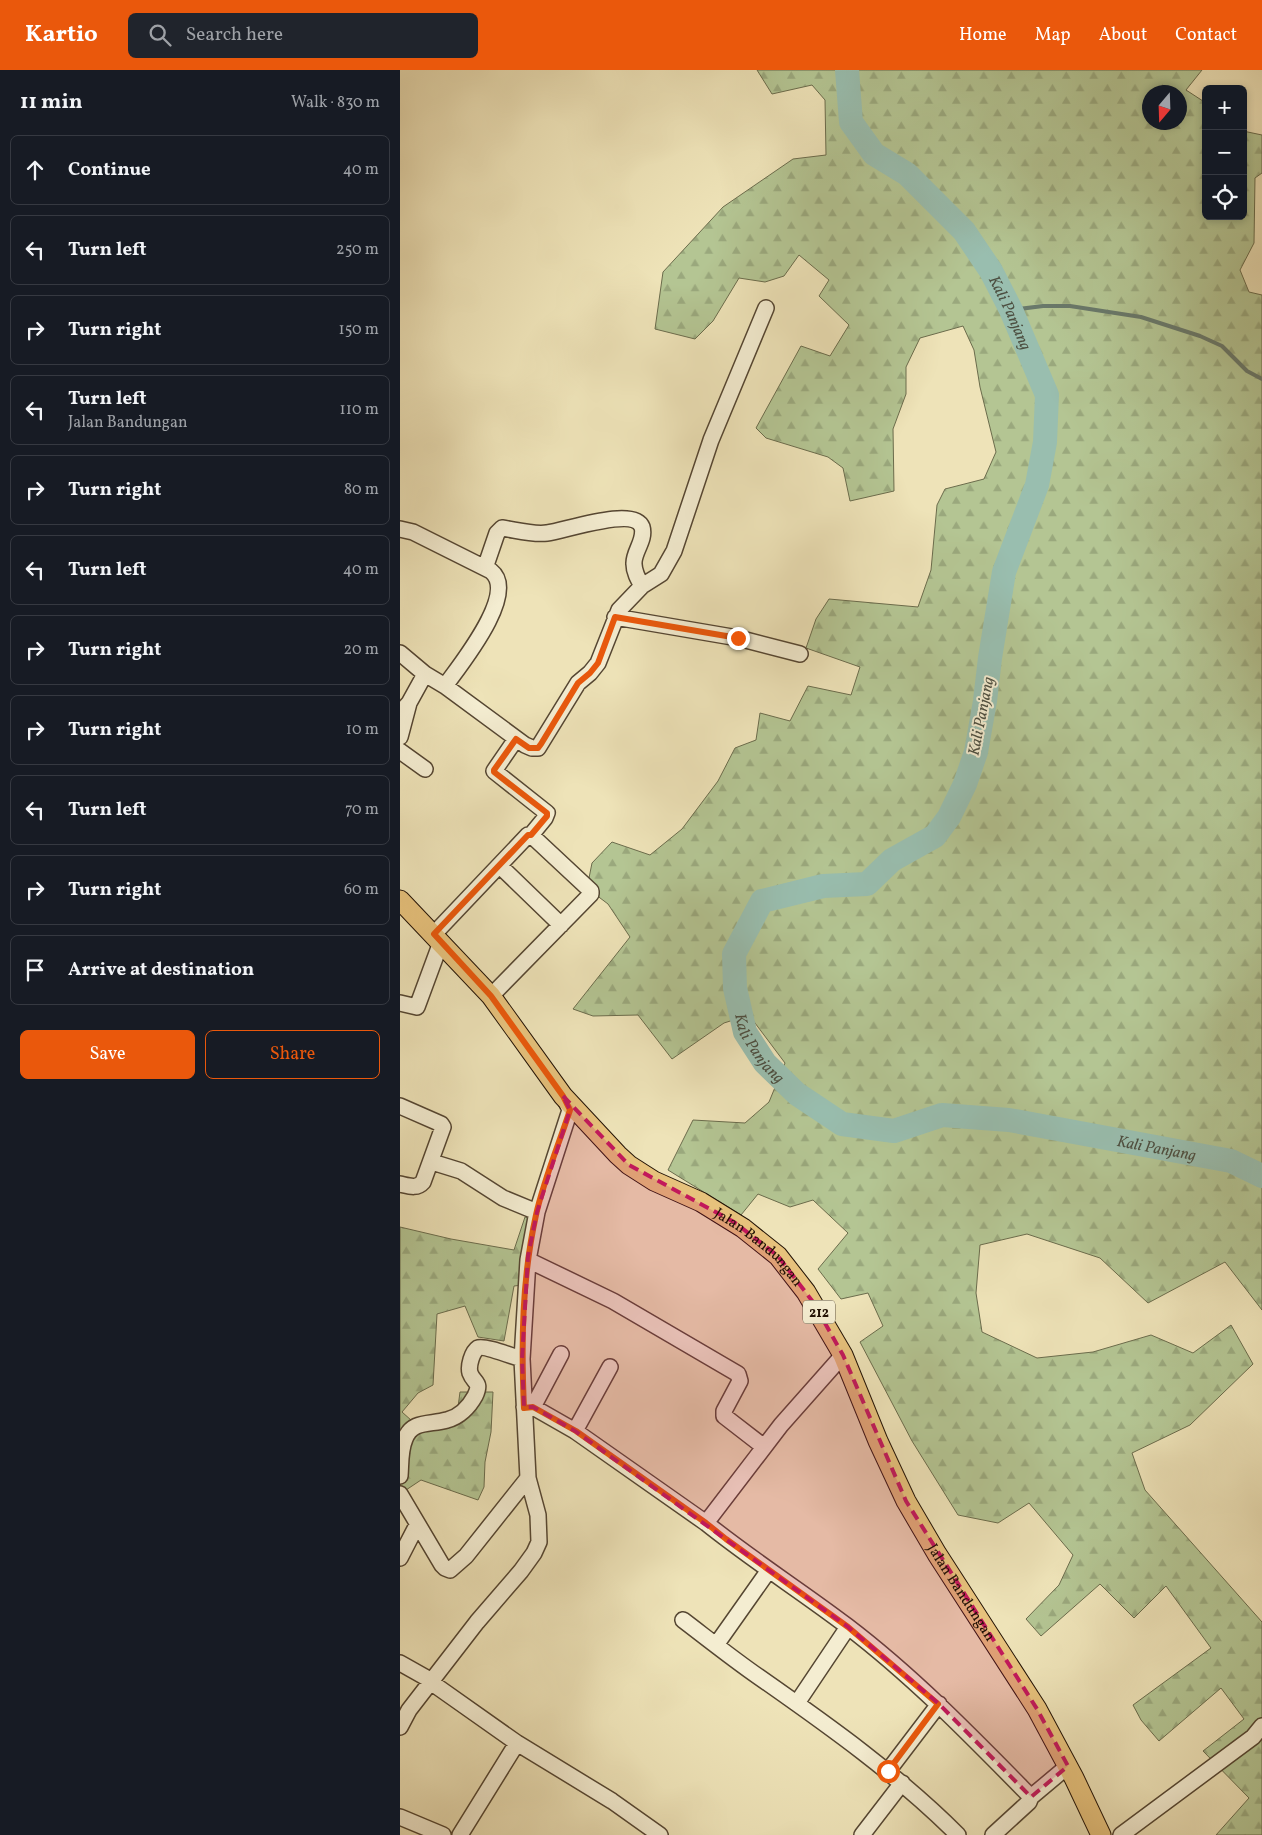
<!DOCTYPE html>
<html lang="en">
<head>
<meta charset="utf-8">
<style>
  body { margin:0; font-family:Vollkorn,serif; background:#20242c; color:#f1f3f6 }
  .controls { position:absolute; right:15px; top:15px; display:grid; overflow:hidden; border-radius:8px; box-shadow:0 2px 8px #0003 }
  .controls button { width:45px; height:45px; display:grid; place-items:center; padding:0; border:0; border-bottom:1px solid #363941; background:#171b24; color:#f1f3f6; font:25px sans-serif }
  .compass { position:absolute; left:742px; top:15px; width:45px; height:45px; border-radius:50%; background:#171b24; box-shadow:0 2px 8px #0003; rotate:199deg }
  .stop { position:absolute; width:15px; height:15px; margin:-11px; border:4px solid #ea580c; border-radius:50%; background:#fff }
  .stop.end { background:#ea580c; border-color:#fff; box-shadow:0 1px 5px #0008 }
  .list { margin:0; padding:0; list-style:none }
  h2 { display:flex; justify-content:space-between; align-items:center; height:65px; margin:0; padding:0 20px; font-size:21px }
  h2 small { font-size:16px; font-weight:400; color:#9ea1a6 }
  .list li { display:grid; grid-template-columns:32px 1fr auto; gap:15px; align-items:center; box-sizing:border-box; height:70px; margin:0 10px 10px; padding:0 10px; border:1px solid #363941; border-radius:8px }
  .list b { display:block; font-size:19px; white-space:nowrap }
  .list p { margin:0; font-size:16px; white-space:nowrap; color:#9ea1a6 }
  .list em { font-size:16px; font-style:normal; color:#9ea1a6 }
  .actions { display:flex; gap:10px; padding:15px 20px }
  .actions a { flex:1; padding:11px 0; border:1px solid #ea580c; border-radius:8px; text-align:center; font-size:18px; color:#ea580c }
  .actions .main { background:#ea580c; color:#fff }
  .icon { flex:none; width:28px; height:28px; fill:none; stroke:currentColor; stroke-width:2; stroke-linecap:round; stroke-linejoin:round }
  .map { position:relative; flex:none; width:862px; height:1765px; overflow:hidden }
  header { display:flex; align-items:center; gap:30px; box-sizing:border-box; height:70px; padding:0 25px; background:#ea580c; color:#fff }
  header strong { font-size:24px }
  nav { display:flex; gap:28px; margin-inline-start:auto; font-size:18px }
  .search { width:350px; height:45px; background:#20242c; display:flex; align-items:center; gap:12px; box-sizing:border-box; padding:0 18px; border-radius:8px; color:#9ea1a6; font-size:19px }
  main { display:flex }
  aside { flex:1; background:#171b24 }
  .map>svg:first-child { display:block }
  .forest { fill:url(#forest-firs); stroke:#6b6c4c; fill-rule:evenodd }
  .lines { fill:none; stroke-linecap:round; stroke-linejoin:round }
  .stream { stroke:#69796b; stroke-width:4 }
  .river { stroke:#99beaf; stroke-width:24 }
  .minor-casing { stroke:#554632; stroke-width:18 }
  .major-casing { stroke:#221205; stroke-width:21 }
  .minor { stroke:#f4edd1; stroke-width:15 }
  .major { stroke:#e7c27c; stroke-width:19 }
  .route { stroke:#ea580c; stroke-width:6 }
  .marked { fill:#c2185b; fill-opacity:0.2; stroke:#c2185b; stroke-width:4; stroke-dasharray:10 6; stroke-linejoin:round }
  .labels { text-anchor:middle; stroke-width:4; stroke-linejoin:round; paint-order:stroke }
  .shield { fill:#f4edd1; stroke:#615442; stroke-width:1 }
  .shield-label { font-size:14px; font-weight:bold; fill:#221205 }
  .street-label { font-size:15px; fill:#221205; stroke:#f4edd1 }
  .water-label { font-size:16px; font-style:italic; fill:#4c4e40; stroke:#f4edd1 }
</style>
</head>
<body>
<header>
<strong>Kartio</strong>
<div class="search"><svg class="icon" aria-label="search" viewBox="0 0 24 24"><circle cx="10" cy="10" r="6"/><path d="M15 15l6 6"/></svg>Search here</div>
<nav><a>Home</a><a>Map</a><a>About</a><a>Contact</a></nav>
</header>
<main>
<aside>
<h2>11 min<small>Walk · 830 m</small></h2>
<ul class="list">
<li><svg class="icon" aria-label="ahead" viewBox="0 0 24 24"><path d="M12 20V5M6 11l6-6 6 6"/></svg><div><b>Continue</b></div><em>40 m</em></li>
<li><svg class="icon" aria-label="left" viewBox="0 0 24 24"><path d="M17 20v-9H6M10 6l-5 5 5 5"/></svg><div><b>Turn left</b></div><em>250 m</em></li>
<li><svg class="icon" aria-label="right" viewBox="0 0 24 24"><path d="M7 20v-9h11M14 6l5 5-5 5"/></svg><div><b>Turn right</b></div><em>150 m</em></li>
<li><svg class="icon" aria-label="left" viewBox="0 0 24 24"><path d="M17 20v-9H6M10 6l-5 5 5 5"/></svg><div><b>Turn left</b><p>Jalan Bandungan</p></div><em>110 m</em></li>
<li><svg class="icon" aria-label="right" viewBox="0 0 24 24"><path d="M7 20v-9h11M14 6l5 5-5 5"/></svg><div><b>Turn right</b></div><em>80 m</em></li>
<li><svg class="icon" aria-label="left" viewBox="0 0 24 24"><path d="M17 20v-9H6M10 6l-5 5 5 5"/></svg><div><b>Turn left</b></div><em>40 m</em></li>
<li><svg class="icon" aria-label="right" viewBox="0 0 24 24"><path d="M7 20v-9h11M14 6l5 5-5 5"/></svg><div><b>Turn right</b></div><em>20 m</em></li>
<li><svg class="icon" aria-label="right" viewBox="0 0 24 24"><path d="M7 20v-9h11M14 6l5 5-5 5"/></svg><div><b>Turn right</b></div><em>10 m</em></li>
<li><svg class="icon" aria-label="left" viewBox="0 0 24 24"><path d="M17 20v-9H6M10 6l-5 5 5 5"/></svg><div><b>Turn left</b></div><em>70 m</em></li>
<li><svg class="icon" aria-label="right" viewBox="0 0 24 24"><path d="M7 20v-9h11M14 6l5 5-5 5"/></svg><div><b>Turn right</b></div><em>60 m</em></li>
<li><svg class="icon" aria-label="arrive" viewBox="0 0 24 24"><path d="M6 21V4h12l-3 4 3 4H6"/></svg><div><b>Arrive at destination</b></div></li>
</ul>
<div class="actions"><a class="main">Save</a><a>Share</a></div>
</aside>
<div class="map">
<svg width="862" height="1765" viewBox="0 0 862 1765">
  <defs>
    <pattern id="forest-firs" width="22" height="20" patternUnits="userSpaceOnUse" patternTransform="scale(1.25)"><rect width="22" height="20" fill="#b4c593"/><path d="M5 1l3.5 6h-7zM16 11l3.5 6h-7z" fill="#9aa87d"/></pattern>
  </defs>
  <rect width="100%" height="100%" fill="#eee3b8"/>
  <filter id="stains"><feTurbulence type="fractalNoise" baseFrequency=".004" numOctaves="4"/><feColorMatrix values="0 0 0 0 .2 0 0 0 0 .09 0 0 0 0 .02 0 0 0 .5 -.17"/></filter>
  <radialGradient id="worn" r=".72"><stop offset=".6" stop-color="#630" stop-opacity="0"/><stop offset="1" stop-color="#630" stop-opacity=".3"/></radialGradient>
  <path class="forest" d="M357,0H802L786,20L806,33V146H843V61L862,65V103L855,108L854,173L840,200L849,222L862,225V1240L825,1192L748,1233L700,1188L627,1164L580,1175L576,1223L582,1262L637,1288L693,1282L751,1265L793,1283L831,1255L853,1294L790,1355L732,1383L745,1420L862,1552V1765H816L849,1728L803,1681L844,1649L821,1618L759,1671L741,1650L733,1635L811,1578L766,1516L734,1548L700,1514L641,1566L626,1549L659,1515L673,1485L629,1433L598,1453L558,1445L512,1371L460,1272L483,1256L468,1223L441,1229L418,1199L448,1163L413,1130L390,1137L358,1124L341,1145L268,1100L293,1050L345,1053L369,1032L385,993L349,945L324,953L272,989L238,945L193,946L173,939L230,867L208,834L187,818L192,793L212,772L250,785L282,759L318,711L335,678L356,670L360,643L390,651L408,616L451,625L460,597L406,578L416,549L429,529L518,537L531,500L537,435L545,419L584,409L596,382L580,317L574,280L563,256L520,268L506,297V324L493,359L494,421L450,431L443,398L428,387L366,368L356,358L401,276L430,286L449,255L419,226L429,210L399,185L384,206L365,212L339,208L313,251L295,269L255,259L263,202L323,137L393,89L426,85L425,30L412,15L372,24ZM750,22H780V52H750Z
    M125,1147L141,1152L132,1214L114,1216L104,1271L78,1267L65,1236L37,1244L33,1315L18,1323L2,1342L21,1359L56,1352L60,1322H93L91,1362L85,1392L84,1417L78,1430L21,1410L0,1424V1157L51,1169L114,1180Z"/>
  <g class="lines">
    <path class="stream" d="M611,240L643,236H670L741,247L800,266L822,276L847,301L862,309"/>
    <path class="river" id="s1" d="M447,0L451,52L474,84L507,104L564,161L591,201L611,240L647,325L645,372L637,415L604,502L590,588L585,631L576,682L565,714L549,747L535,766L492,790L467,814L423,816L362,831L334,884L335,918L345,962L365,993L397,1024L442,1054L494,1061L542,1045L609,1050L831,1091L862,1106"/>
    <g class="minor-casing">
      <path id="minor" d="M0,459L13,462L91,501C119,523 60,595 45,616
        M85,498L97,463L102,458C116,460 133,465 147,463C165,461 234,436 242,457C246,470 233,482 234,494C234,502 238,509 242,516
        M215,547L338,568L400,584
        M0,583L25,604L45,616L125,675L132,678H138L178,613L190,603L198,593L219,540L242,516L261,504L274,481L311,370L366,238
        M0,643L9,633L25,604
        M0,667L9,633
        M116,669L94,701L147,743L145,748L131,765
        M0,681L25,699
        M100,796L161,855
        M34,864L128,765H131L191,821V824L91,926
        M0,933L17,937L41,872
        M0,1036L41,1054L43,1057L23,1112C17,1119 9,1116 0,1114
        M32,1092L61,1101L103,1128L137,1142
        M128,1190L213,1231L338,1304L340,1311L324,1341V1346L364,1377
        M443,1285L381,1355L306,1453C352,1490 401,1521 447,1556C514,1607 572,1667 631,1727L629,1732L593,1765
        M124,1337H133L175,1361L306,1453
        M133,1337L161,1284
        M175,1361L210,1297
        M0,1406C1,1394 0,1380 5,1369C12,1350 30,1355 47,1350C59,1347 69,1337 75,1326C82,1311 74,1314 70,1303C68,1296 72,1282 78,1278C84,1275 114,1287 122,1289
        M0,1424L42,1495L45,1498L50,1500L66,1486L128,1408
        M0,1488L17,1455
        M283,1550C308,1569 333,1589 359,1607C429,1656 498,1705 558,1765
        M316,1575L369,1500
        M0,1593L32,1611V1613L117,1673L212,1731L260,1765
        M397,1633L448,1557
        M0,1657L9,1640L77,1552L121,1501L134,1483L139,1472L138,1445L128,1408L122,1289L128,1190L137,1142L170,1040L164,1027
        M488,1701L539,1634
        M631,1727L668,1696
        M0,1747L43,1765
        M60,1765L117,1673
        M462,1765L502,1713
        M721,1765L853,1667L862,1656"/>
    </g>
    <g class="major-casing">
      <g id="major">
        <path id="s2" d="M0,830L91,926L163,1026L218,1085L229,1095L254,1111L301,1132L343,1158L378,1186L406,1222L443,1285L478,1371L506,1431L537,1484L637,1639L674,1708L701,1765"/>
      </g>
    </g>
    <use href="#minor" class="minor"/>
    <use href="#major" class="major"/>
  </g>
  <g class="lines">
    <path class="route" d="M338,568L215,547L198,593L190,603L178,613L141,674L138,678H129L116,669L94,700V702L147,743V746L131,765H128L34,864L91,926L163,1026L170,1040C159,1074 144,1109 136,1145C122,1208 121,1273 124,1338L133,1337L176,1361L306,1453L326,1469L448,1557L538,1634L488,1701"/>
  </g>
  <path class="marked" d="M163,1026L229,1095L334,1152L378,1186L413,1232L443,1285L506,1431L637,1639L668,1696L631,1727L539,1634L448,1557L175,1361L133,1337H124L122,1289L128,1186L137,1142L170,1040Z"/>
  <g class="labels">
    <rect class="shield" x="403" y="1230.5" width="32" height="23" rx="4"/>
    <g class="shield-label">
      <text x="419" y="1247">212</text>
    </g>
    <g class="street-label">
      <text dy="5" stroke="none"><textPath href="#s2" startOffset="506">Jalan Bandungan</textPath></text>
      <text dy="5" stroke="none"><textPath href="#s2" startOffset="911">Jalan Bandungan</textPath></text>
    </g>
    <g class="water-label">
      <text dy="6" stroke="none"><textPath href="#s1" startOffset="305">Kali Panjang</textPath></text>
      <text transform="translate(580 646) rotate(-79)" y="6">Kali Panjang</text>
      <text dy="6" stroke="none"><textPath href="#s1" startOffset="1206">Kali Panjang</textPath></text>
      <text dy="6" stroke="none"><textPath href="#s1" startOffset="1641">Kali Panjang</textPath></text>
    </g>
  </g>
  <rect width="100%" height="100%" filter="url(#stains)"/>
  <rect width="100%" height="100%" fill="url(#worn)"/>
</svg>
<div class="controls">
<button>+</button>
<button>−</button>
<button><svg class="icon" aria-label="locate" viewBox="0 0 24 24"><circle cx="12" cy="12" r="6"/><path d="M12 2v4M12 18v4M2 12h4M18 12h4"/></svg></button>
</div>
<svg class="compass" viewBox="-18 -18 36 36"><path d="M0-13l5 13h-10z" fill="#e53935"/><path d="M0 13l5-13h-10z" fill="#9ea1a6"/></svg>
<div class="stop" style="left:488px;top:1701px"></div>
<div class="stop end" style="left:338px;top:568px"></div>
</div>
</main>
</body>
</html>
